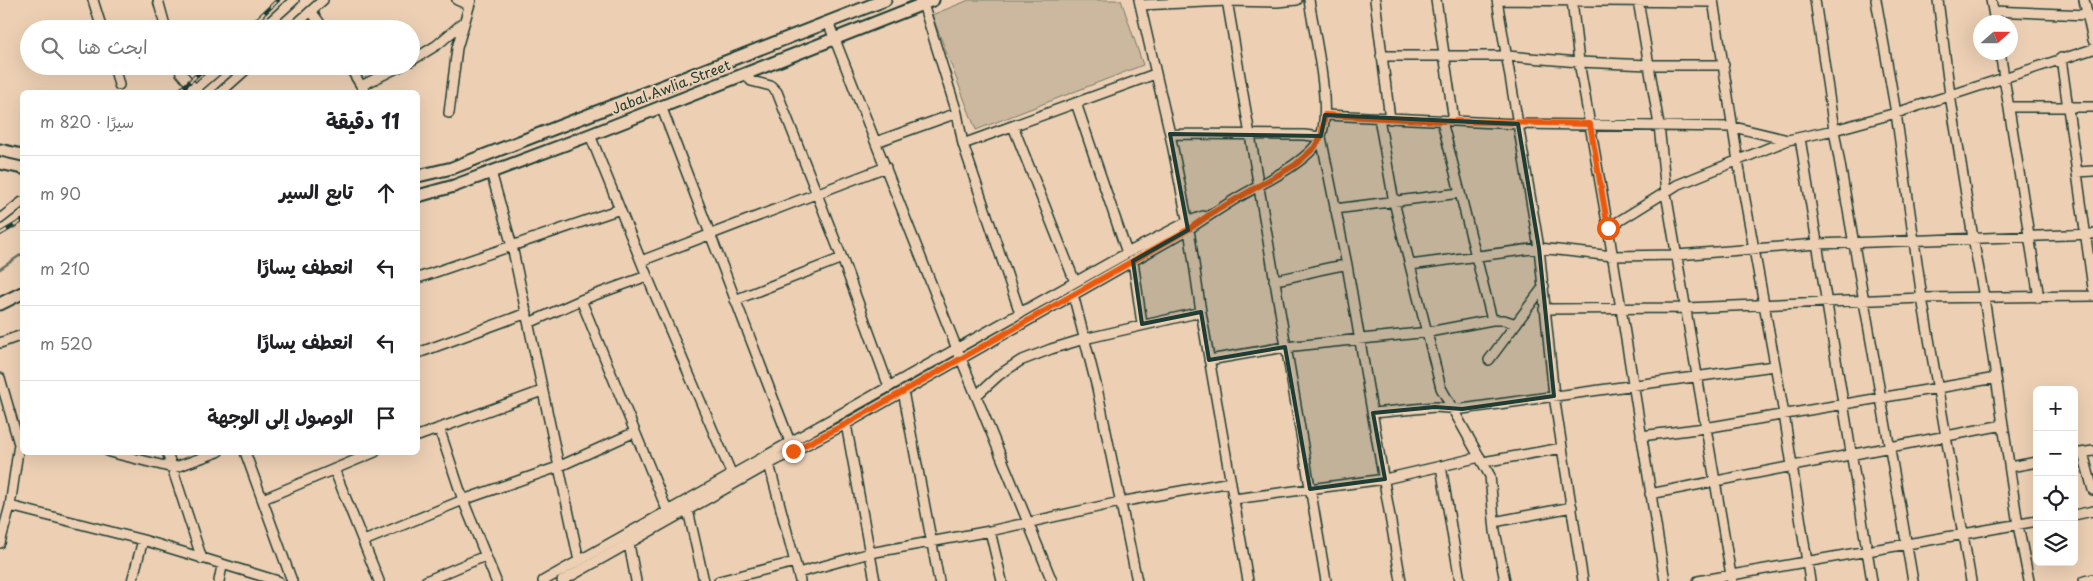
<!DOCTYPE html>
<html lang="ar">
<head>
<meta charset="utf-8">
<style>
  body { margin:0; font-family:"Playpen Sans","Playpen Sans Arabic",sans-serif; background:#f6f6f6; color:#202124; direction:rtl }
  .controls { position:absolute; right:15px; bottom:15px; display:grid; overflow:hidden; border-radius:8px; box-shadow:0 5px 20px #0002 }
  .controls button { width:45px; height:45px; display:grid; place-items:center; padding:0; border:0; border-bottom:1px solid #e0e0e0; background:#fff; color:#202124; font:25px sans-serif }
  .compass { position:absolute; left:1973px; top:15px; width:45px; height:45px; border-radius:50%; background:#fff; box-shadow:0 5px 20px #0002; rotate:69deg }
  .stop { position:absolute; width:15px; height:15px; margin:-11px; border:4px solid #ea580c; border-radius:50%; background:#fff }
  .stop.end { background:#ea580c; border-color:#fff; box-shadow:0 1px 5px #0008 }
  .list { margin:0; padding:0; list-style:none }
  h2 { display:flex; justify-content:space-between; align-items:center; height:65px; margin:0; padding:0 20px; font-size:21px }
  h2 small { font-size:16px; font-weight:400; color:#757577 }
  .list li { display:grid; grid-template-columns:32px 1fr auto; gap:15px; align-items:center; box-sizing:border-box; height:75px; padding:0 20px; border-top:1px solid #e0e0e0 }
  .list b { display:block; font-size:19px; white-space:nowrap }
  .list em { font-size:16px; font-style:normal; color:#757577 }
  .icon { flex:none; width:28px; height:28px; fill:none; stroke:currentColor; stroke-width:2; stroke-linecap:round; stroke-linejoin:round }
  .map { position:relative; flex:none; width:2093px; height:581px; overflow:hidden; direction:ltr }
  .search { position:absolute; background:#fff; box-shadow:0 5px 20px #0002; left:20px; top:20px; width:400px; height:55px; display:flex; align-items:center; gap:12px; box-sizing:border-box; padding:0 18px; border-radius:28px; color:#757577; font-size:19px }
  .panel { position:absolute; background:#fff; box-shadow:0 5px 20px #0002; left:20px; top:90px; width:400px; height:365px; border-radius:8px; direction:rtl }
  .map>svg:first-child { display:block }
  .green { fill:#cbb89f; stroke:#757a6a }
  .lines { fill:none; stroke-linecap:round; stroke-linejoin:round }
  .stream { stroke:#697263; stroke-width:2.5 }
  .minor-casing { stroke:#1f3d34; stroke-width:12 }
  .major-casing { stroke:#1f3d34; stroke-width:15 }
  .minor { stroke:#edd0b4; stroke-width:9 }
  .major { stroke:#edd0b4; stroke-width:11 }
  .rail-casing { stroke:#1f3d34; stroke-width:4.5 }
  .rail { stroke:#edd0b4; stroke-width:2.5; stroke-dasharray:8; stroke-linecap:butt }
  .route { stroke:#ea580c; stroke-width:6 }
  .marked { fill:#1f3d34; fill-opacity:0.2; stroke:#1f3d34; stroke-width:4; stroke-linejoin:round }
  .labels { text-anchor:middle; stroke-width:4; stroke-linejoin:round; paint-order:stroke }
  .street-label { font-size:14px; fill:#1f3d34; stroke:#edd0b4 }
</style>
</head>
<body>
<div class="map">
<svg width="2093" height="581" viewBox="0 0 2093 581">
  <rect width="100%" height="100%" fill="#edd0b4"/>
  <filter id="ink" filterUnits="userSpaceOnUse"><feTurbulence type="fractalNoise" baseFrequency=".02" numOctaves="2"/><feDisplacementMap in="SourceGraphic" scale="10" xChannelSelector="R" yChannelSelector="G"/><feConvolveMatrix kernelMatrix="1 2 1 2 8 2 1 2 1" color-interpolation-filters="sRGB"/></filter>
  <g filter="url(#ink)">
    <path class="green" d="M969,0H1121L1143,65L976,130L932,15Z"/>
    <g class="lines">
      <path class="stream" d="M0,269L22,254"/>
      <g class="minor-casing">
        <path id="minor" d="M93,0L102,29
          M158,0L166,29
          M457,0L469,5
          M1139,0L1170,134L1189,229L1201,312L1248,581
          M1227,0L1326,581
          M1375,0L1390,119
          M1436,0L1454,121
          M1497,0L1539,248L1554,396L1583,581
          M1501,0L1713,2
          M1572,0L1579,62L1608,228L1665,581
          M1638,0L1659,125L1666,193L1732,581
          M1713,0L1738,161L1784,414L1810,581
          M1815,0L1834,130L1913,581
          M1876,0L1896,113L1922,298L1971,581
          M1938,0L1950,95L1973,238L1984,297L2018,525L2029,581
          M1991,0L1995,22
          M2084,0L2093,40
          M923,4L957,113L963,144L1020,313
          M1140,5L1227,1L1277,2L1297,0
          M311,11L324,29
          M1993,11L2087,15
          M828,22L957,349L1052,581
          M262,29L294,0
          M291,29L323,0
          M2000,52L2039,298
          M1381,56H1507L1579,62L1649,65H1724
          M2061,58L2093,288
          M411,61L437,45L464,22
          M114,66L119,85
          M178,66L181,73L197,92
          M349,66L365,92
          M746,74L751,81L771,86L777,92L842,258L889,387
          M361,86L401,66
          M192,92L222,66
          M221,92L250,66
          M1076,103L1127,253
          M661,106L790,442
          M2009,107H2093
          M449,113L457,48L471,0
          M1325,115L1518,124L1734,127L1788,140
          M1379,118L1394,202L1441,388L1490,476L1495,531L1505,581
          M1442,121L1492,320
          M1013,126L1075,282
          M1170,134L1304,135L1321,137
          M590,135L647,276L732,475
          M1321,137L1347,265L1401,581
          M1800,138L1872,581
          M876,142L957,113
          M963,144L1155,74
          M491,172L512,246L579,561
          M2077,172L2093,171
          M1335,209L1460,193
          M0,219L22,202
          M1608,228L1677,185L1788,140L1834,130L1896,113L2093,49
          M641,261L886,167
          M1133,261L1142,324
          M1410,265L1539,248L1613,256L1677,255L1817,244L2093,234
          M418,278L620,209
          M1274,280C1299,277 1322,267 1347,265
          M1073,294L1097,388L1137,581
          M581,300L667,510
          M735,300L842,258
          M1544,309L1686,308L1922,298L2093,296
          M529,323L581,300L647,276
          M0,343L22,335
          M418,353L527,313
          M1209,360L1285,347L1429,332L1492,320H1504L1516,324
          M1489,360L1544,286
          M0,378L19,444L10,506L0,543
          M903,391L939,581
          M977,395L999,375L1020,361L1051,349L1084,339L1201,312
          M1373,413L1435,407L1462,409L1774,366
          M846,424L875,581
          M439,428L463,500L496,581
          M418,436L542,391
          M1641,436L1705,428L1996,378
          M109,452L173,468L218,452
          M167,452L202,559
          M245,452L292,581
          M2083,453L2093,490
          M2074,454L2093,451
          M1483,462L1562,448
          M769,464L800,581
          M1441,466L1460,581
          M2010,467L2037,462
          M334,469L379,581
          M1650,494L2003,425
          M263,499L375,452
          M1234,499L1385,479L1480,457
          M10,506L143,540L278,581
          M688,510L704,581
          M2074,515L2093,511
          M1494,522L1572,507
          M990,531L1002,581
          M364,541L463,500L558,467L635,432
          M629,544L636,581
          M798,573L870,553L990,531L1120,502L1231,482
          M132,581L143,540
          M219,581L222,566
          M426,581L485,556
          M543,581L1127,253L1187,222L1203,216
          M562,581L769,464L846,424L1189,229C1205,218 1221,208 1237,198C1259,185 1313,160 1321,136C1332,106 1314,33 1309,0
          M719,581L795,562
          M1698,581L2037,521
          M2084,581L2093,579"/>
      </g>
      <g class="major-casing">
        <path id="major" d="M0,150L22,155
          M0,163L22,168
          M418,176L452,168L885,0
          M418,196L454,186L590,135L933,0
          M0,304L22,293"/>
      </g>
      <use href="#minor" class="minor"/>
      <use href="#major" class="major"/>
      <g class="rail-casing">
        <path id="rail" d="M247,29L278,0
          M178,92L207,66
          M0,234L22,221"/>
      </g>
      <use href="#rail" class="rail"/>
    </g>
  </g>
  <g class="lines" filter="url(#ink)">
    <path class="route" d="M793,451L846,424L1189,229L1212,213L1295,165L1314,148L1321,137L1325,115L1442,121L1590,124L1608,228"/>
  </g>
  <path class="marked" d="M1325,115L1518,124L1539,248L1554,396L1462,409L1435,407L1373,413L1385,479L1310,489L1285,347L1209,360L1201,312L1142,324L1133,261L1188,230L1170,134L1321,136Z"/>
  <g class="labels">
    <g class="street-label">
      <text transform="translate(671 87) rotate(-21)" y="5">Jabal Awlia Street</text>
    </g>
  </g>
</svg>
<div class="controls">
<button>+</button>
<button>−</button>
<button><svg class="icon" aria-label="locate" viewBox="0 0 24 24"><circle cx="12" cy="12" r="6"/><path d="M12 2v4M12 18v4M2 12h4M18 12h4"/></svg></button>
<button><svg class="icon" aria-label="layers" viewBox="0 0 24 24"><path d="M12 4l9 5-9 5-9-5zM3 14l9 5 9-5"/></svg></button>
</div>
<svg class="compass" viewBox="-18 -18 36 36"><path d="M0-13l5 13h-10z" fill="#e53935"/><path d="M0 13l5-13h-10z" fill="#757577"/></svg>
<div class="stop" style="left:1608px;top:228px"></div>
<div class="stop end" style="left:793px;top:451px"></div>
<div class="search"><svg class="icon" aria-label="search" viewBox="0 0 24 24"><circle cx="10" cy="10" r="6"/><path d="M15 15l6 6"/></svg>ابحث هنا</div>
<section class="panel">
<h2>11 دقيقة<small>سيرًا · 820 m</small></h2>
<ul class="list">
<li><svg class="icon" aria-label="ahead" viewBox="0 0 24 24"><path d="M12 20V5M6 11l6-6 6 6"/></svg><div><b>تابع السير</b></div><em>90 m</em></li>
<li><svg class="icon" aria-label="left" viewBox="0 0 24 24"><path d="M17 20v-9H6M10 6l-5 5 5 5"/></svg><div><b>انعطف يسارًا</b></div><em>210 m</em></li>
<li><svg class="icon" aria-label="left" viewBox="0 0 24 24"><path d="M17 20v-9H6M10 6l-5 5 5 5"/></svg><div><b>انعطف يسارًا</b></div><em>520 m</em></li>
<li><svg class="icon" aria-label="arrive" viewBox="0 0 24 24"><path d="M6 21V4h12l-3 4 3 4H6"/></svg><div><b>الوصول إلى الوجهة</b></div></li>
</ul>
</section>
</div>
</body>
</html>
